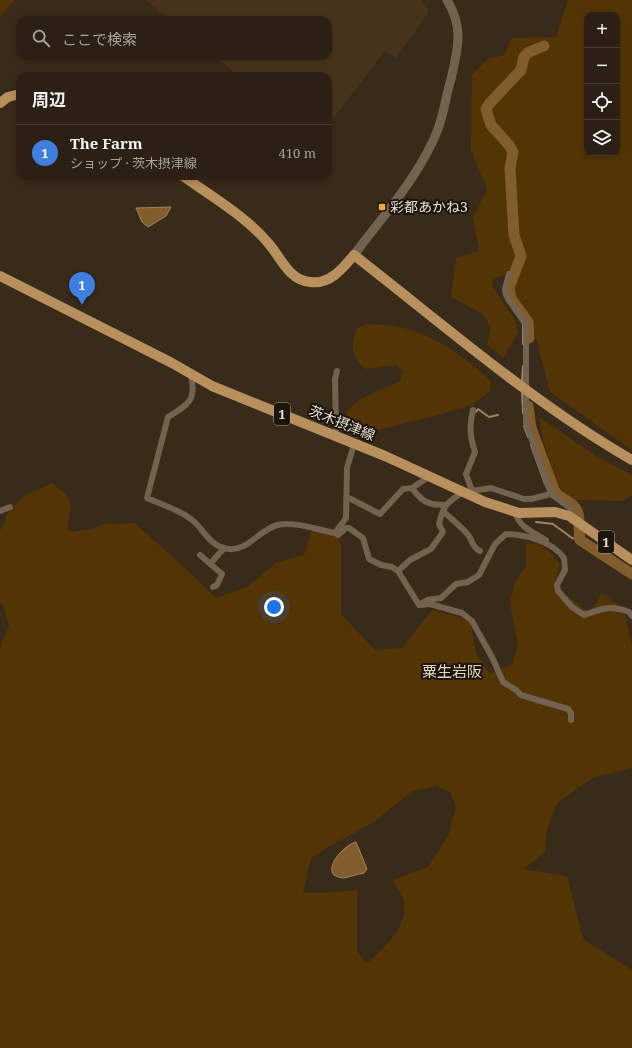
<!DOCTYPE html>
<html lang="ja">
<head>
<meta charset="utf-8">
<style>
  body { margin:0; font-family:"Noto Serif","Noto Sans JP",serif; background:#33281c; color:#f1f3f6 }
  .controls { position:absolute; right:12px; top:12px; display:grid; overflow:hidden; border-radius:8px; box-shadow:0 2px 6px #0003 }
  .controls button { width:36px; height:36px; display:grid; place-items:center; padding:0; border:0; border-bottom:1px solid #473e33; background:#2b2013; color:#f1f3f6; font:20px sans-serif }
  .you { position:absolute; left:274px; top:607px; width:14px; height:14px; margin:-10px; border:3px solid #fff; border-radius:50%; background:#1a73e8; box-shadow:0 0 0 6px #1a73e833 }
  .badge { display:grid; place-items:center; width:26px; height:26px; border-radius:50%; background:#f0a63f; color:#fff; font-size:13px; font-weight:700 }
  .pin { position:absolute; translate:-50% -33px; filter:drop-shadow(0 1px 2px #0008) }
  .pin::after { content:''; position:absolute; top:21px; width:14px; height:12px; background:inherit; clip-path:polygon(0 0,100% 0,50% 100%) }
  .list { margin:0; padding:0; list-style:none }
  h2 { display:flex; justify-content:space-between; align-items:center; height:52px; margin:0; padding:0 16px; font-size:17px }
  h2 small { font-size:13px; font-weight:400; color:#a6a3a0 }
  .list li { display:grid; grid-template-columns:26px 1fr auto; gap:12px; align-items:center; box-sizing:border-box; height:56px; padding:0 16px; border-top:1px solid #473e33 }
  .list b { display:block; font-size:15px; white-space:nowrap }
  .list p { margin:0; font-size:13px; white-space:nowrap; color:#a6a3a0 }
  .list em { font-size:13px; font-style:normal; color:#a6a3a0 }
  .icon { flex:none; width:22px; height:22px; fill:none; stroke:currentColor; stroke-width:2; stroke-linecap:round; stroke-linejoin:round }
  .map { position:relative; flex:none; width:632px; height:1048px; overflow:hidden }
  .search { position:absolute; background:#2b2013; box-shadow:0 2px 6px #0003; left:16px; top:16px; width:316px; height:44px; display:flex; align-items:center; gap:10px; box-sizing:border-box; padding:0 14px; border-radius:12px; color:#a6a3a0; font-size:15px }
  .panel { position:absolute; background:#2b2013; box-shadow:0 2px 6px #0003; left:16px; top:72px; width:316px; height:108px; border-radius:12px }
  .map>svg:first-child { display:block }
  .built { fill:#46331b }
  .green { fill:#533405; fill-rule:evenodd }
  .water { fill:#815d2d; stroke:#a08560 }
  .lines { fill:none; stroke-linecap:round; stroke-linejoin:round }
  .stream { stroke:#a08560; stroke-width:2 }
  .river { stroke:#815d2d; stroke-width:11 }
  .street { stroke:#72624f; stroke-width:6 }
  .secondary { stroke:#72624f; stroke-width:9 }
  .primary { stroke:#b8905d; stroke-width:10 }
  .poi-dot { fill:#f0a63f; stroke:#1b150d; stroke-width:1.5 }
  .labels { text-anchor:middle; stroke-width:4; stroke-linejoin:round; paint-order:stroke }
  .shield { fill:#1b150d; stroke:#aca49a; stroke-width:1 }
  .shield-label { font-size:13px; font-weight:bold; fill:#eae1d6 }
  .poi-label { font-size:14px; fill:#eae1d6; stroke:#1b150d; text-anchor:start }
  .street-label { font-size:14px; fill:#eae1d6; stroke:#1b150d }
  .neighbourhood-label { font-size:15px; fill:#e6d3bd; stroke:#1b150d }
</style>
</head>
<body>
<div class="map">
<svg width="632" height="1048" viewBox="0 0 632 1048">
  <rect width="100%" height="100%" fill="#392b19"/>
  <path class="built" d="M146,0H421L428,9V13L396,58L385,51L328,125V76H239L214,56H328V20H170Z"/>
  <path class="green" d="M0,0H15L0,16Z
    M568,0H632V450L550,392L532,322L514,299L509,273L494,279L492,286L514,318L518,332L504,358L487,345L491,328L483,314L451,297L456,258L479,251L473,217L487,190L471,150L472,75L488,59L504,55L512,38L556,37ZM587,15H617V153H587Z
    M367,324C379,325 393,325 404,328C436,336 468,359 491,381L490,391L472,405L431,417L381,429L351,433C349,427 346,420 347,414C351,399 386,388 400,381L403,371L396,365L365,369C351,355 351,347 356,329Z
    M539,417L596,456L632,475V495L623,501L572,500L557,484L542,436Z
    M52,483C74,500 72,500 67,527L71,532L92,529L105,524L134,523L171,555L216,598L249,586L277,562L304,555L312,530L335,534L341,544V614L375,650L402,648L432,610L470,620L476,653L490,674L512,665L518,645L510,603L516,580L526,566V544C543,541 550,553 560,564L554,586L591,614L601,593L624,609L632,647V768L593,778L558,802L547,828L545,852L523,869L567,876L583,939L632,970V1048H0V648L9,625L3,605L0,603V531L9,510L25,495ZM436,786L450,792L456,808L449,834L428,867L392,880C395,885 402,892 403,898C410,927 385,947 366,964L357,951V890L323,893H303L311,858L330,846L374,822L411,792Z"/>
  <path class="water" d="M171,207L166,216L148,227L142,222L136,208Z
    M356,842L367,869L364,873C357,874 350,877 343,878C340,878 336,876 334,875C325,865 346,844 356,842Z"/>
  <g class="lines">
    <path class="stream" d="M523,324V344
      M522,381L523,366
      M522,392L523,413
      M476,412L478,409L489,417L498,415
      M524,426L528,437
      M531,445L545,484
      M536,522L553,524L572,538L580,540"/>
    <path class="river" d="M529,338L528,322L511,299L509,288L521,256L514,235L510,168L513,152L509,145L491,125L486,109L489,104L521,70L524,57L529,52L544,46
      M528,406L531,428L554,490C559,499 573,501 577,511C581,519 578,531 580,540L632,574"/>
    <path class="street" d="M509,274L505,289L506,295L526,325V423L551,494L570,508L571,512L569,516
      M191,375C197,400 188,405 168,417L147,498C161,504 179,510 191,519C205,530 209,547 229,549C248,551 259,530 277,525C295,521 318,530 335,533L346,518L347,468L354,444
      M334,434L336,431L335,379L337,371
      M412,488C422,502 428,505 445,505
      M472,491L466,474L475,452C470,437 469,426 473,410
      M470,495L472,491L491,488L524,499H531L551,494
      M347,497L380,514L403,489L412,488L430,476
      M0,511L10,507
      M443,511C451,519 461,526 469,536C473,542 472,547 480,551
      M516,513C517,526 536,534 546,540L545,542
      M338,535L346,528H349L363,538L369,559L381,565L392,567L398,571L419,605L427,600L441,598L456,584L468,582L479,575L495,544L506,534C526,535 552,541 564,558L565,570L557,585L558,591L572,607L584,615C603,608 611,605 629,612L632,616
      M200,555L222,574L217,585L213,587
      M211,563L224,548
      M398,571L410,560L431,549L443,532L439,524C443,505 448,502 463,492
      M421,605L430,604L462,613L472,621L493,659L503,682L516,690L521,695L568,709L571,713V720"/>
    <path class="secondary" d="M354,255C383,216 421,174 438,129C444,113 446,95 451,79C458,48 464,28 447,0"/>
    <path class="primary" d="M0,103L8,97L20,94
      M183,176C212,197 246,216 269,244C281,258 289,280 310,282C330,285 343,268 354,255C444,325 533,403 632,460
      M0,276L172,363L212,386L385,456L485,502L519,513L555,512L569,516L632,560"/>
  </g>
  <rect class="poi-dot" x="378" y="203" width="8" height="8" rx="2"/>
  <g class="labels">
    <g class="shield">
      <rect x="274" y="403" width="16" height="22" rx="3"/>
      <rect x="598" y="531" width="16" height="22" rx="3"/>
    </g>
    <g class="shield-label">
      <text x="282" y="419">1</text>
      <text x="606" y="547">1</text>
    </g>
    <g class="poi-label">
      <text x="390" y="212">彩都あかね3</text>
    </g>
    <g class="street-label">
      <text transform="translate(342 423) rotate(22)" y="5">茨木摂津線</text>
    </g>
    <g class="neighbourhood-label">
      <text x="452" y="677">粟生岩阪</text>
    </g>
  </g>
</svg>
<div class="controls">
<button>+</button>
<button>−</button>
<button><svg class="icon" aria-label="locate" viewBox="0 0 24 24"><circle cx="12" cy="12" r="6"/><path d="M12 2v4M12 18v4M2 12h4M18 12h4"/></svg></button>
<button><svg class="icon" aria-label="layers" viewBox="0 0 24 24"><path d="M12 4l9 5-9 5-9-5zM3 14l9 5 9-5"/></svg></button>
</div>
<div class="you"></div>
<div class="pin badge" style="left:82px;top:305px;background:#3f7fe0">1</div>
<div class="search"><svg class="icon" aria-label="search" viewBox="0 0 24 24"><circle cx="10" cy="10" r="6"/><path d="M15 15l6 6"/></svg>ここで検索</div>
<section class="panel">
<h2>周辺<small></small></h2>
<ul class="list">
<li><span class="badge" style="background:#3f7fe0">1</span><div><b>The Farm</b><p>ショップ · 茨木摂津線</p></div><em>410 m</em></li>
</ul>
</section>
</div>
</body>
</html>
